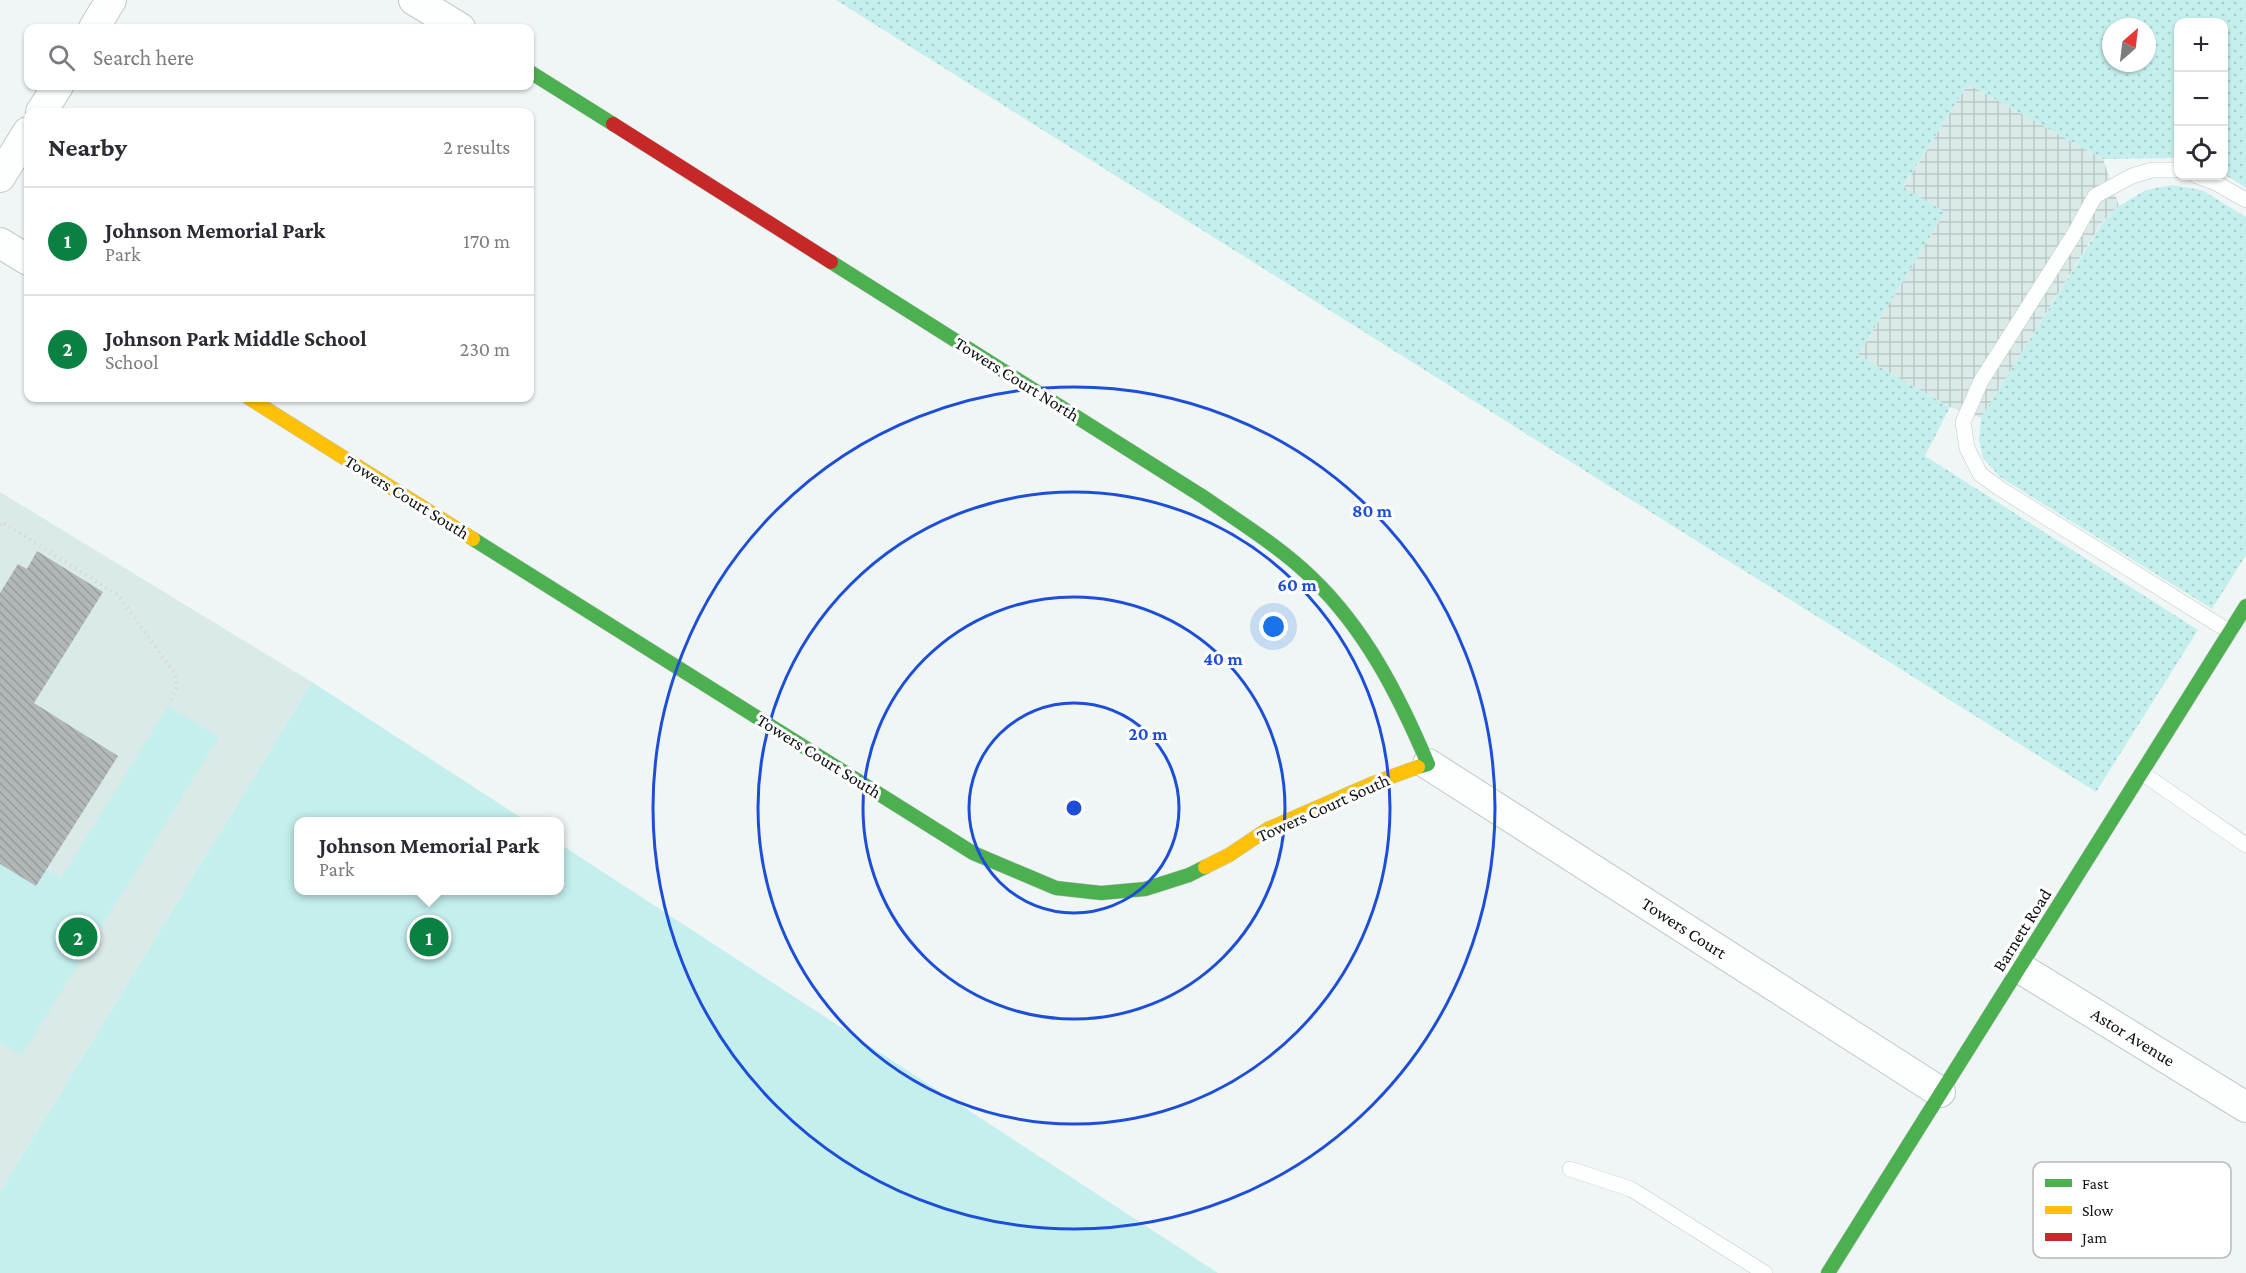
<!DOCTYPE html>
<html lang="en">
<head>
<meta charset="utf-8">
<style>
  body { margin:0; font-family:"Crimson Pro",serif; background:#f2f2f3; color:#2b2b33 }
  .controls { position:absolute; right:18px; top:18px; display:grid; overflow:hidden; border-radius:12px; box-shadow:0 2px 4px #0004 }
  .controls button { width:54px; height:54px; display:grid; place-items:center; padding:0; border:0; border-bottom:2px solid #e1e1e2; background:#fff; color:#2b2b33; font:30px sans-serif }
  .compass { position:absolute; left:2102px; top:18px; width:54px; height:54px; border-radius:50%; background:#fff; box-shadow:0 2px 4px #0004; rotate:28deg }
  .you { position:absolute; left:1274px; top:627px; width:21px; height:21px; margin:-15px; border:4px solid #fff; border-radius:50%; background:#1a73e8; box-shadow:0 0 0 9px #1a73e833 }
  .badge { display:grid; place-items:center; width:39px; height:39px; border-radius:50%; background:#0b8043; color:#fff; font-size:20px; font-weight:700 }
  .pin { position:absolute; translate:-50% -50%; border:3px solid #fff; box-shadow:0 2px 6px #0006 }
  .popup { position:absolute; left:294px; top:817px; width:270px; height:78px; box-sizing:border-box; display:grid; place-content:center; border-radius:12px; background:#fff; filter:drop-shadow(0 2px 4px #0005); font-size:20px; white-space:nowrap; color:#7c7c81 }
  .popup b { font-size:22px; color:#2b2b33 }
  .popup::after { content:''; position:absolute; left:50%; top:100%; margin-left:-12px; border:12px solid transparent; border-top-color:#fff }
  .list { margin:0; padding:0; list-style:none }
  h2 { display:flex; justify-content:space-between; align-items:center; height:78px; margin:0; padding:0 24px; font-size:26px }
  h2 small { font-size:20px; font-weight:400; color:#7c7c81 }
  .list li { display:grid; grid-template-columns:39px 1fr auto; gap:18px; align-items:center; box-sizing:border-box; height:108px; padding:0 24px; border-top:2px solid #e1e1e2 }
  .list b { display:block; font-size:22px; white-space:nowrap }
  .list p { margin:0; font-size:20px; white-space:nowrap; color:#7c7c81 }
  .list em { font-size:20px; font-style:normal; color:#7c7c81 }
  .icon { flex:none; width:33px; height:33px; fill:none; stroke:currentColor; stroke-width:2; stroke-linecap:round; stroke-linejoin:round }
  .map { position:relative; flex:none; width:2246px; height:1273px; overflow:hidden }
  .search { position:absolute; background:#fff; box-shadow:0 2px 4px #0004; left:24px; top:24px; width:510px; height:66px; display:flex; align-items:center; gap:15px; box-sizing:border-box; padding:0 21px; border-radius:12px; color:#7c7c81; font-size:22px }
  .panel { position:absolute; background:#fff; box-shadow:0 2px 4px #0004; left:24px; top:108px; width:510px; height:294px; border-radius:12px }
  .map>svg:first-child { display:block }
  .built { fill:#daeae9 }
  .industrial { fill:url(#industrial-grid) }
  .grass { fill:url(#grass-dots); fill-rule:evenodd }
  .park { fill:#c4efed }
  .building { fill:url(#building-back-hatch) }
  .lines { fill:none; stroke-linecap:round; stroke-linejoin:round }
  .lane-casing { stroke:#c2c8c7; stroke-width:16 }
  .street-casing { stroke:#c2c8c7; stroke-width:32 }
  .fast-casing { stroke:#c2c8c7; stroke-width:15 }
  .slow-casing { stroke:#c2c8c7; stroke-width:15 }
  .jam-casing { stroke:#c2c8c7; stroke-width:15 }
  .path { stroke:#d6d9d8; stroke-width:4; stroke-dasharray:1.5 4.5; stroke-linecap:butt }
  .lane { stroke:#fdfefe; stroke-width:15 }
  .street { stroke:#fdfefe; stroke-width:30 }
  .fast { stroke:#4caf50; stroke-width:14 }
  .slow { stroke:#ffc107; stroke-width:14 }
  .jam { stroke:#c62828; stroke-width:14 }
  .ring { fill:none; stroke:#1d4ed8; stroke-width:3 }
  .labels { text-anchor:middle; stroke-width:6; stroke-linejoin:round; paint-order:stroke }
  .street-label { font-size:18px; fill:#0d1211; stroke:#fff }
  .key { fill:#fff; stroke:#b6b8b8; stroke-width:1.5 }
  .key-label { font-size:16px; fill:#0d1211 }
  .centre { fill:#1d4ed8; stroke:#fff; stroke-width:3 }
  .ring-label { font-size:18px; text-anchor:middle; font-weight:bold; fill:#1d4ed8; stroke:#fff; stroke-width:6; stroke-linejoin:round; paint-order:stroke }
</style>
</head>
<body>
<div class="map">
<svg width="2246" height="1273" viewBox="0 0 2246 1273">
  <defs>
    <pattern id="industrial-grid" width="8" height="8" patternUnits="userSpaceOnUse" patternTransform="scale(1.5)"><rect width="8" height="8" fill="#daeae9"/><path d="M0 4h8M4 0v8" fill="none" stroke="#bac8c7"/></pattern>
    <pattern id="grass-dots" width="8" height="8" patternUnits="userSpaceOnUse" patternTransform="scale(1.5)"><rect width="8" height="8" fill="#c4efed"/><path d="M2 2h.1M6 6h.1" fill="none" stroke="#a7ccca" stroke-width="1.8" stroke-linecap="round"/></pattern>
    <pattern id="building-back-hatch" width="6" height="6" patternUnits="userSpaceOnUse" patternTransform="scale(1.5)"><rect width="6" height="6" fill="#b2b7b7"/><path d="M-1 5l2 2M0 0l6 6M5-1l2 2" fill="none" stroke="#989c9c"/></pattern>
  </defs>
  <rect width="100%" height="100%" fill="#f0f6f6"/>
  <path class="built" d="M0,492L312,682L0,1192Z"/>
  <path class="industrial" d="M1968,84L2103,159L2119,206L2102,222L1981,418L1950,407L1858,355L1945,212L1903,188Z"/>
  <path class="grass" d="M836,0H2246V188L2224,174V22H2178V159L2173,158L2103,159L1968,84L1903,187L1945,212L1858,355L1950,407L1925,456L2198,630L2096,792ZM2111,27H2147V63H2111Z
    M2172,185L2202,190L2246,217V555L2212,609L2000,477L1983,458L1979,440L1981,418L2103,222L2119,206L2146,190Z"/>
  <path class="park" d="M312,682L526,821L298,822V890H560V844L1218,1273H0V1192Z
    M168,706L219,737L22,1055L0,1042V864L36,886L47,870L61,878Z"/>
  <path class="building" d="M37,551L103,592L34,703L118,756L36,886L0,864V593L18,564L27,569Z"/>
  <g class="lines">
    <g class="lane-casing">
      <path id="lane" d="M2178,170H2152L2132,176L2095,196L2073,236L1981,381L1963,422L1967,448L1980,474L1999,488L2230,632
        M2197,176L2216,183L2246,200
        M2142,773L2246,845
        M1570,1169L1631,1189L1765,1273"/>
    </g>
    <g class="street-casing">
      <path id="street" d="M414,0L460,28
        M94,28L111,0
        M41,112L58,86
        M0,177L28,132
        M0,243L28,260
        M1428,764L1940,1092
        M2020,968L2246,1107"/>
    </g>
    <g class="fast-casing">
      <path id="fast" d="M530,72L613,124
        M831,262L1205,498C1241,523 1280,547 1312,578C1366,630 1399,696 1428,764L1418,767
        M473,539L973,853L1056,888L1101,893L1145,889L1189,875L1205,867
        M1828,1273L2246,606"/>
    </g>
    <g class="slow-casing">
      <path id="slow" d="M249,398L473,539
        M1205,867L1229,855L1268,829L1374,783L1418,767"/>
    </g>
    <g class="jam-casing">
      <path id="jam" d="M613,124L831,262"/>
    </g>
    <path class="path" d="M0,525L2,522L118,595L175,674L177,686L171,700"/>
    <use href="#lane" class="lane"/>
    <use href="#street" class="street"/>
    <use href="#fast" class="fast"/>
    <use href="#slow" class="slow"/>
    <use href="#jam" class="jam"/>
  </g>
  <g class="ring">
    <circle cx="1074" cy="808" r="105"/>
    <circle cx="1074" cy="808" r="211"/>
    <circle cx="1074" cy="808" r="316"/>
    <circle cx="1074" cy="808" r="421"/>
  </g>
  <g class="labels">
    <g class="street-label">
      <text transform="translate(1017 379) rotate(32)" y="6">Towers Court North</text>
      <text transform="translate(407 497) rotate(32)" y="6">Towers Court South</text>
      <text transform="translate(819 756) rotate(32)" y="6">Towers Court South</text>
      <text transform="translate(1323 808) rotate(-24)" y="6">Towers Court South</text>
      <text transform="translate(1684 928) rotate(33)" y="6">Towers Court</text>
      <text transform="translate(2022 930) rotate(-58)" y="6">Barnett Road</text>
      <text transform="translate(2133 1037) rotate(32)" y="6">Astor Avenue</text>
    </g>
  </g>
  <rect x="2033" y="1162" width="198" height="96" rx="9" class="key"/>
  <rect x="2045" y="1179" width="27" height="8" fill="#4caf50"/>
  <rect x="2045" y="1206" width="27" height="8" fill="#ffc107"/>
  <rect x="2045" y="1233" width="27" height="8" fill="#c62828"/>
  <g class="key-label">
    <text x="2082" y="1189">Fast</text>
    <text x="2082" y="1216">Slow</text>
    <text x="2082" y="1243">Jam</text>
  </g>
  <circle cx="1074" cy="808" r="9" class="centre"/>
  <g class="ring-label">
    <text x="1372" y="517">80 m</text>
    <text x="1297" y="591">60 m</text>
    <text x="1223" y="665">40 m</text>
    <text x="1148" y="740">20 m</text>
  </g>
</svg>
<div class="controls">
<button>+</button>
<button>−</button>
<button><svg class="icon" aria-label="locate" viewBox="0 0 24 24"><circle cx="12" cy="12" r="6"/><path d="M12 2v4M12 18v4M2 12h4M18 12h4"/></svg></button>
</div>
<svg class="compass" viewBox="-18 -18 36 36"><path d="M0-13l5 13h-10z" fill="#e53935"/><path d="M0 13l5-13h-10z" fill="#7c7c81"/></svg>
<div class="you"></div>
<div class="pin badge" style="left:429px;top:937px">1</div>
<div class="popup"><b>Johnson Memorial Park</b>Park</div>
<div class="pin badge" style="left:78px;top:937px">2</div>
<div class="search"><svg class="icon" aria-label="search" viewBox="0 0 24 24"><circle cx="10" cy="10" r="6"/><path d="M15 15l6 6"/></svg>Search here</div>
<section class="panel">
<h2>Nearby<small>2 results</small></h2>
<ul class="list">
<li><span class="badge">1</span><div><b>Johnson Memorial Park</b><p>Park</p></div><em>170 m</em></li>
<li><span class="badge">2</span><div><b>Johnson Park Middle School</b><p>School</p></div><em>230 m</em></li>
</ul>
</section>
</div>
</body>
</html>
